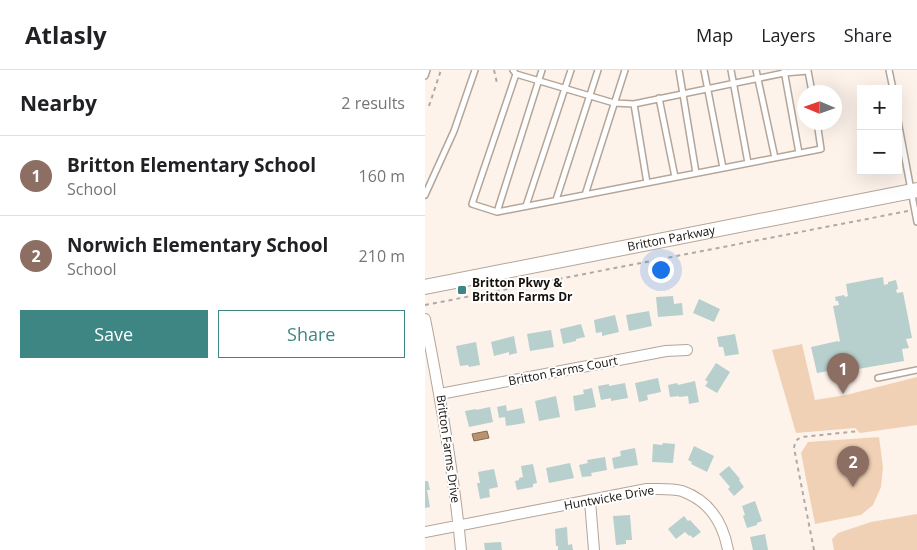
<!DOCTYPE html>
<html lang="en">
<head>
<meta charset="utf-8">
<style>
  body { margin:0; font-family:"Open Sans",sans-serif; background:#f6f6f6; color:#202124 }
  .controls { position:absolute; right:15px; top:15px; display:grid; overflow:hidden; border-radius:0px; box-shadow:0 5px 20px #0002 }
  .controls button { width:45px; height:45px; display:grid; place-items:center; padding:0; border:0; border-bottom:1px solid #e0e0e0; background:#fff; color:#202124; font:25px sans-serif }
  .compass { position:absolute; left:372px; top:15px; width:45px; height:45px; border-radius:50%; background:#fff; box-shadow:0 5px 20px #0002; rotate:272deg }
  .you { position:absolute; left:235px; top:199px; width:18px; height:18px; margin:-12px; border:4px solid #fff; border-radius:50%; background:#1a73e8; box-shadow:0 0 0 8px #1a73e833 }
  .badge { display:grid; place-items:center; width:32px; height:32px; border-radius:50%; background:#3e8683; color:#fff; font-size:16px; font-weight:700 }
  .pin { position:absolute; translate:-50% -41px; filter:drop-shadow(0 1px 2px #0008) }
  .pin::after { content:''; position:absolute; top:26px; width:18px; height:15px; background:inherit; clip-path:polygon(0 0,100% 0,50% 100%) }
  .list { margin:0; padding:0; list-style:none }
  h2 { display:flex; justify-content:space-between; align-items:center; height:65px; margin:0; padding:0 20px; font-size:21px }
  h2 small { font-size:16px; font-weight:400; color:#757577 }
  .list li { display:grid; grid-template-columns:32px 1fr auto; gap:15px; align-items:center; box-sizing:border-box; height:80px; padding:0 20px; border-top:1px solid #e0e0e0 }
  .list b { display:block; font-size:19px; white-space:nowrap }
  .list p { margin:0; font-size:16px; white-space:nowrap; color:#757577 }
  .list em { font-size:16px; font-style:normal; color:#757577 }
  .actions { display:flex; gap:10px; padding:15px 20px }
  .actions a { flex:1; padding:11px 0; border:1px solid #3e8683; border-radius:0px; text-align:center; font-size:18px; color:#3e8683 }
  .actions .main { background:#3e8683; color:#fff }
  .map { position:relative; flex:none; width:492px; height:480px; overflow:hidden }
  header { display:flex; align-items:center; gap:30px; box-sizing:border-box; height:70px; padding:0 25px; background:#fff; border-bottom:1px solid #e0e0e0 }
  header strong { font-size:24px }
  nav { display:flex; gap:28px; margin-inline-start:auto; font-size:18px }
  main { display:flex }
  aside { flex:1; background:#fff }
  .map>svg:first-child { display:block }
  .green { fill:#f1d1b5 }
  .water { fill:#b89271; stroke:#876b53 }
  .building { fill:#b7cfcd }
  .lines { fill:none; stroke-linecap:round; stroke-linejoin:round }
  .service-casing { stroke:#b4a598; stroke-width:8 }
  .minor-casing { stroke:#b4a598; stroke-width:12 }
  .secondary-casing { stroke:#b4a598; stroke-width:16 }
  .path { stroke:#b1a9a2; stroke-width:2; stroke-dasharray:4 4; stroke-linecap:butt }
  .service { stroke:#fff; stroke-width:5 }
  .minor { stroke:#fff; stroke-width:10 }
  .secondary { stroke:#fff; stroke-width:14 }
  .poi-dot { fill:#3e8683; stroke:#fff; stroke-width:2 }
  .labels { text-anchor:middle; stroke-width:4; stroke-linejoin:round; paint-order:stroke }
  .street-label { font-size:12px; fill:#16110c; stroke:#fff }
  .poi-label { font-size:12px; font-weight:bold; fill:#16110c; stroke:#fff; text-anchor:start }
</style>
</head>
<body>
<header>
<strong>Atlasly</strong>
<nav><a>Map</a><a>Layers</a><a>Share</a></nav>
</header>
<main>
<aside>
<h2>Nearby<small>2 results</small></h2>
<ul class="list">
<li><span class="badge" style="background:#8d6e63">1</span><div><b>Britton Elementary School</b><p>School</p></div><em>160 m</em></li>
<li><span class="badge" style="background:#8d6e63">2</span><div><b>Norwich Elementary School</b><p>School</p></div><em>210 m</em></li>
</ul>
<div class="actions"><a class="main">Save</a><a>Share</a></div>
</aside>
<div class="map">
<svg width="492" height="480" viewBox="0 0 492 480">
  <rect width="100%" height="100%" fill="#fdf3eb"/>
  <path class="green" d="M377,274L390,330L421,325L492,307V355L435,363L430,358L371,363L347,280Z
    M454,367L458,397L456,417L448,435L436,445L390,454L376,383L383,372Z
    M492,444V480H409L407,469L413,463L446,452Z"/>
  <path class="water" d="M62,361L64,368L49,371L47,364Z"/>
  <path class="building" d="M458,207L459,215L463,214V212L471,210L473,219L471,220L472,223L478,222L487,268L481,269L484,278L477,279L479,291L433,299L431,289L423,291L424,293H420V298L392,303L386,277L413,271V272L415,271L408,236L414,235L413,231H411L410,227L419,225L420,227L423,226L421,214Z
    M248,226L249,234L257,233L258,245L233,247L231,227Z
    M274,229L295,239L289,252L268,243Z
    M224,241L227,256L204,261L201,245Z
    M190,245L194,262L177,266V262L171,263L169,250Z
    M156,254L160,267L151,269V271L138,274L135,259Z
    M126,260L129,277L105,281L102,264Z
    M310,264L314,284L300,286L298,277H294L292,267Z
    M89,266L92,283L84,285V282L69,286L66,272Z
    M51,272L55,295L44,297L43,295L35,296L31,276Z
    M291,293L305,302L292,323L280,316L283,312L280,310Z
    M233,308L236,322L222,325L223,330L214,332L210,313Z
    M270,311L274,332L264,334L263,326L254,327V326L245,327L243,315L252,313L253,315Z
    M200,313L203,328L186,331V328L176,330L173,316L184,314V316Z
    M167,318L171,337L150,341L148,326L159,324L158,320Z
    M131,326L135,347L114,351L110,331Z
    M81,335L82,341L97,338L100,353L81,356L80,347L74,348L72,337Z
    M65,337L68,352L44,357L40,341L51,339V340Z
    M238,373L250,374L248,393L227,392L228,374L237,375Z
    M269,376L289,386L282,402L266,394L267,392L263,390Z
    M210,378L213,395L189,399L187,388L196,386L195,381Z
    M180,387L182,400L166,403L167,406L157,407L154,395L163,393L162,390Z
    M145,393L149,408L124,413L121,398Z
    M108,394L112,413L108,414V417L92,420L90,411L94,410V408L98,407L96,396Z
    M304,396L315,409L314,410L319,417L309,426L303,419L305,417L294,404Z
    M69,399L73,417L64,419L65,427L55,429L52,413H55L53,402Z
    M0,411H3L5,420H2L5,437L0,438Z
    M330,431L337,451L332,453V455L322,458L318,446L320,445L317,436Z
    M205,445L207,470H201V474L191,475L188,446Z
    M259,446L263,451L265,450L276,462L268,468L265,465L264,466L260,462L251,469L243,459Z
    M142,457L143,475L147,474L148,480H133V476H131L130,459Z
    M340,464L343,480H328L325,467Z
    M76,472L77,480H60L59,473Z"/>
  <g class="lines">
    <g class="service-casing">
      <path id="service" d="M88,0L91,4L189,33L209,34L359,3L383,1L387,22
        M254,0L271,103
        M279,0L298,98
        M306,0L323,93
        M331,0L350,88
        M359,0L374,83
        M464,0L468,19
        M91,4L47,134L72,142L396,79L392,52
        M0,6L2,0
        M234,28L250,107
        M209,34L222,113
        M473,51L492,152
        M0,125L29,61L50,0
        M160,125L200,0
        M131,130L173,0
        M101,136L146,0
        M72,142L117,0
        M453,308L492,300"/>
    </g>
    <g class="minor-casing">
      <path id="minor" d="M0,249C15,325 29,402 36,480
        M15,324L241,281L262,280
        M165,431L169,480
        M0,462L222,419C233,419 246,418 257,421C285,431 298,453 303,480"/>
    </g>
    <g class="secondary-casing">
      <g id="secondary">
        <path id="s1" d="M0,217L492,120"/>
      </g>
    </g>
    <path class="path" d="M69,0L72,13
      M4,36L16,0
      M0,235L483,141
      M389,480L369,378C370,372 371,369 377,367L434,361"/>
    <use href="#service" class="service"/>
    <use href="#minor" class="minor"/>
    <use href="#secondary" class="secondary"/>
  </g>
  <rect class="poi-dot" x="32" y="215" width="10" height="10" rx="2.5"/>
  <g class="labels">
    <g class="street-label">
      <text dy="4" stroke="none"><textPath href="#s1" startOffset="251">Britton Parkway</textPath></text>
      <text transform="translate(138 301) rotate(-11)" y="4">Britton Farms Court</text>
      <text transform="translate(23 379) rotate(82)" y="4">Britton Farms Drive</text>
      <text transform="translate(184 428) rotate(-10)" y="4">Huntwicke Drive</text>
    </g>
    <g class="poi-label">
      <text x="47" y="217">Britton Pkwy &amp;<tspan x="47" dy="14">Britton Farms Dr</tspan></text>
    </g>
  </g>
</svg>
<div class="controls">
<button>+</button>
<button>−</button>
</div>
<svg class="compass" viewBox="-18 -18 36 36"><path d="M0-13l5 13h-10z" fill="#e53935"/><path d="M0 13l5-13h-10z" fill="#757577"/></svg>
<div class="you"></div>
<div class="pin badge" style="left:418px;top:324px;background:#8d6e63">1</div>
<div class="pin badge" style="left:428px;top:417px;background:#8d6e63">2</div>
</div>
</main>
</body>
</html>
